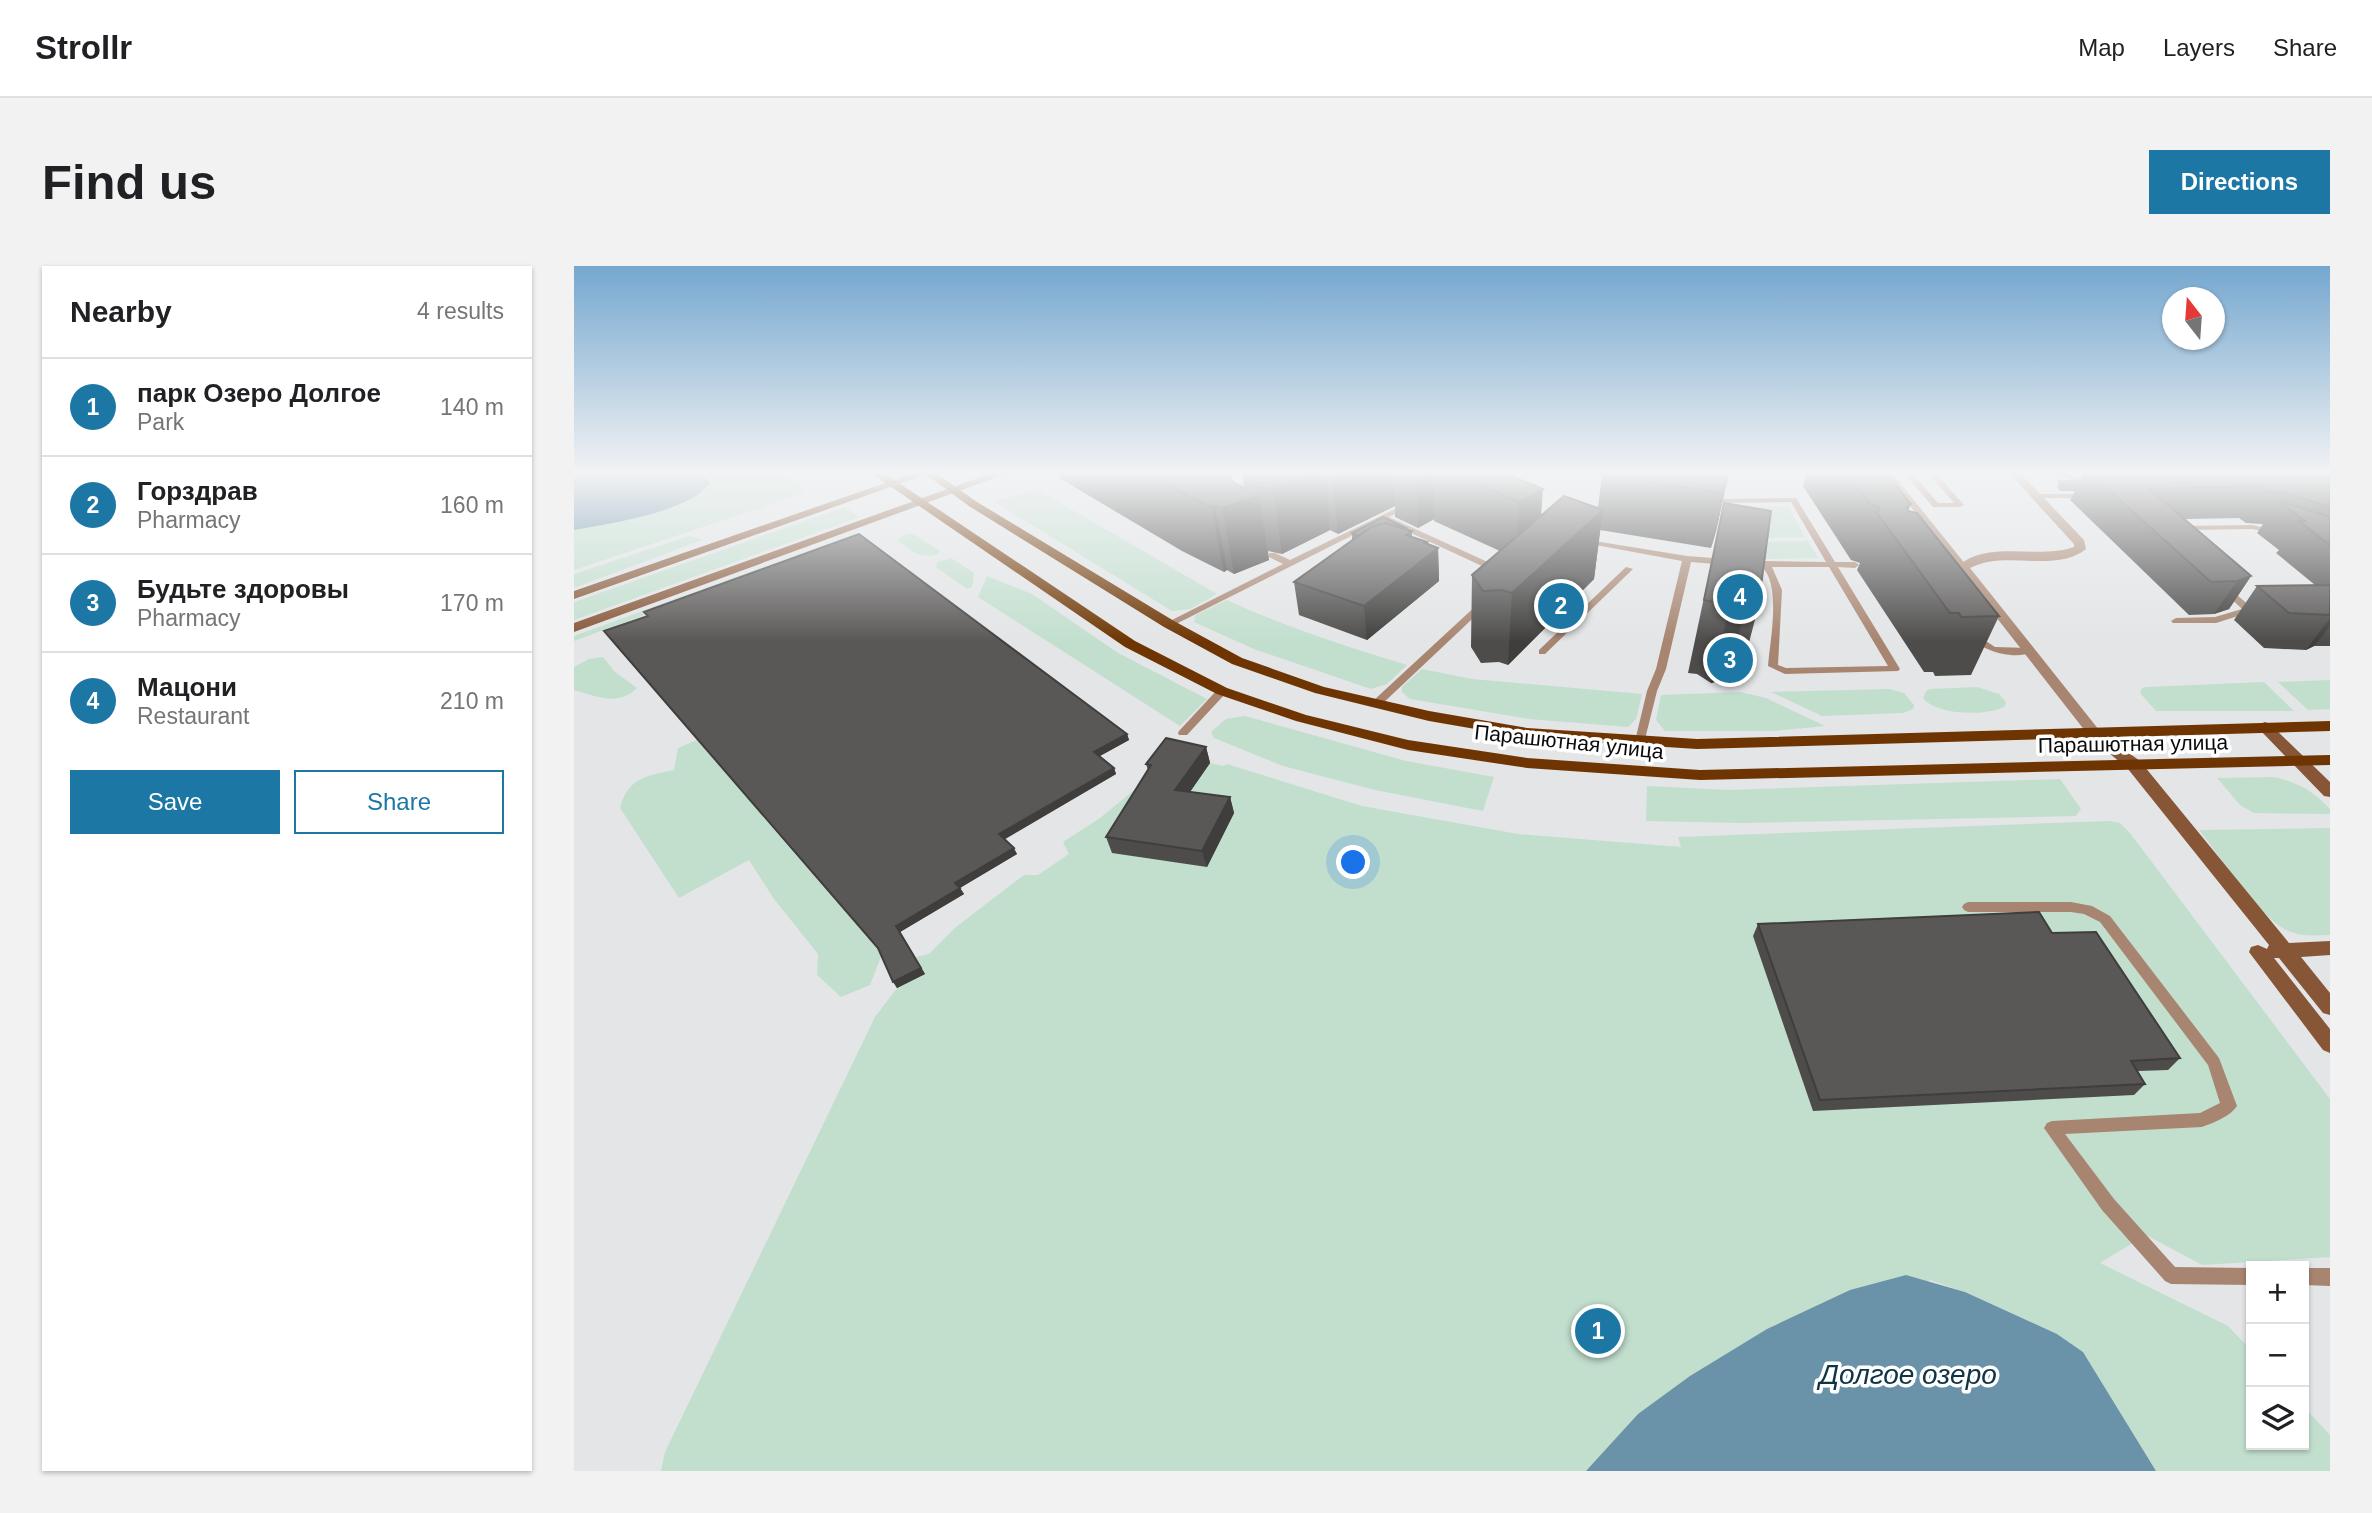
<!DOCTYPE html>
<html lang="en">
<head>
<meta charset="utf-8">
<style>
  body { margin:0; font-family:Arial,sans-serif; background:#f2f2f2; color:#202124 }
  .controls { position:absolute; right:21px; bottom:21px; display:grid; overflow:hidden; border-radius:0px; box-shadow:0 2px 5px #0004 }
  .controls button { width:63px; height:63px; display:grid; place-items:center; padding:0; border:0; border-bottom:2px solid #e0e0e0; background:#fff; color:#202124; font:35px sans-serif }
  .compass { position:absolute; left:1588px; top:21px; width:63px; height:63px; border-radius:50%; background:#fff; box-shadow:0 2px 5px #0004; rotate:343deg }
  .you { position:absolute; left:780px; top:597px; width:24px; height:24px; margin:-18px; border:5px solid #fff; border-radius:50%; background:#1a73e8; box-shadow:0 0 0 10px #1a73e833 }
  .badge { display:grid; place-items:center; width:46px; height:46px; border-radius:50%; background:#1c77a5; color:#fff; font-size:23px; font-weight:700 }
  .pin { position:absolute; translate:-50% -50%; border:4px solid #fff; box-shadow:0 2px 7px #0006 }
  .list { margin:0; padding:0; list-style:none }
  h2 { display:flex; justify-content:space-between; align-items:center; height:91px; margin:0; padding:0 28px; font-size:30px }
  h2 small { font-size:23px; font-weight:400; color:#757577 }
  .list li { display:grid; grid-template-columns:46px 1fr auto; gap:21px; align-items:center; box-sizing:border-box; height:98px; padding:0 28px; border-top:2px solid #e0e0e0 }
  .list b { display:block; font-size:26px; white-space:nowrap }
  .list p { margin:0; font-size:23px; white-space:nowrap; color:#757577 }
  .list em { font-size:23px; font-style:normal; color:#757577 }
  .actions { display:flex; gap:14px; padding:21px 28px }
  .actions a { flex:1; padding:16px 0; border:2px solid #1c77a5; border-radius:0px; text-align:center; font-size:24px; color:#1c77a5 }
  .actions .main { background:#1c77a5; color:#fff }
  .icon { flex:none; width:38px; height:38px; fill:none; stroke:currentColor; stroke-width:2; stroke-linecap:round; stroke-linejoin:round }
  .map { position:relative; flex:none; width:1756px; height:1205px; overflow:hidden; border-radius:0px }
  header { display:flex; align-items:center; gap:42px; box-sizing:border-box; height:98px; padding:0 35px; background:#fff; border-bottom:2px solid #e0e0e0 }
  header strong { font-size:33px }
  nav { display:flex; gap:38px; margin-inline-start:auto; font-size:24px }
  .intro { display:flex; align-items:center; justify-content:space-between; box-sizing:border-box; height:168px; padding:0 42px }
  h1 { margin:0; font-size:49px }
  .button { padding:18px 32px; border-radius:0px; background:#1c77a5; color:#fff; font-size:24px; font-weight:700 }
  main { display:flex; gap:42px; padding:0 42px }
  aside { flex:1; background:#fff; border-radius:0px; box-shadow:0 2px 5px #0004 }
  .map>svg:first-child { display:block }
  .green { fill:#c2dfce }
  .water { fill:#6a93a9 }
  .lines { fill:none; stroke-linecap:round; stroke-linejoin:round }
  .lane { fill:#a78570; fill-rule:evenodd }
  .street { fill:#a78570; fill-rule:evenodd }
  .secondary { fill:#865637; fill-rule:evenodd }
  .primary { fill:#6e3502; fill-rule:evenodd }
  .wall { fill:#4d4c4b }
  .shaded-wall { fill:#3f3e3d }
  .building { fill:#5a5857; stroke:#3f3e3d; stroke-width:2 }
  .labels { text-anchor:middle; stroke-width:7; stroke-linejoin:round; paint-order:stroke }
  .street-label { font-size:21px; fill:#0b0b0c; stroke:#fff }
  .near-water-label { font-size:28px; font-style:italic; fill:#0f3445; stroke:#fff }
</style>
</head>
<body>
<header>
<strong>Strollr</strong>
<nav><a>Map</a><a>Layers</a><a>Share</a></nav>
</header>
<div class="intro"><h1>Find us</h1><a class="button">Directions</a></div>
<main>
<aside>
<h2>Nearby<small>4 results</small></h2>
<ul class="list">
<li><span class="badge">1</span><div><b>парк Озеро Долгое</b><p>Park</p></div><em>140 m</em></li>
<li><span class="badge">2</span><div><b>Горздрав</b><p>Pharmacy</p></div><em>160 m</em></li>
<li><span class="badge">3</span><div><b>Будьте здоровы</b><p>Pharmacy</p></div><em>170 m</em></li>
<li><span class="badge">4</span><div><b>Мацони</b><p>Restaurant</p></div><em>210 m</em></li>
</ul>
<div class="actions"><a class="main">Save</a><a>Share</a></div>
</aside>
<div class="map">
<svg width="1756" height="1205" viewBox="0 0 1756 1205">
  <rect width="100%" height="100%" fill="#e3e5e7"/>
  <path class="green" d="M0,207H208L233,226L0,304Z
    M459,224H464L643,328L616,343L598,345L419,235Z
    M1214,240L1231,271L1166,272L1152,241Z
    M271,241L286,251L0,354V336Z
    M283,267L287,269L0,375V370Z
    M333,268H339L366,285L364,288C346,294 338,285 323,274Z
    M115,270L128,274L0,322V308Z
    M1234,275L1244,292L1188,293L1179,276Z
    M377,292L400,307L398,321L393,323L362,301L363,296Z
    M413,310L458,328L544,387L633,433L606,460L404,331Z
    M653,334C711,361 771,380 833,399L813,418L797,423L680,383L620,356L622,349Z
    M29,391L41,406L63,422C44,441 22,430 0,424V401L15,393Z
    M848,403L898,413L1068,428L1062,453L1054,461L955,453L836,433L828,426V421Z
    M1756,414V443L1734,444L1704,416Z
    M1690,416L1720,445H1582L1566,427L1568,422L1572,421Z
    M1403,421L1425,428L1432,436L1431,440C1414,451 1361,449 1349,432L1352,425L1356,423Z
    M1316,423L1330,427L1340,439L1339,443L1329,447L1248,450L1197,426Z
    M1166,426L1192,432L1251,460L1199,465H1091L1082,454L1087,429Z
    M671,450L832,495L920,511L909,545L801,524L709,500L640,472L637,466L652,453Z
    M123,474L308,688L296,719L267,731L243,709L244,688L200,633L175,594L105,632L46,542C54,511 73,510 100,504L104,482Z
    M636,497L649,500L653,498L788,540L944,568L1107,581L1104,571L1535,555L1546,557L1556,567L1756,833V991L1628,999L1572,969L1526,997L1654,1060L1677,1084V1179H1730V1141L1756,1169V1205H1582L1509,1086L1483,1068L1391,1026L1356,1014L1022,1196L1012,1205H87L91,1186L301,751L323,722L351,708L342,691L355,688L382,661L450,609H464L495,588L489,576L526,552L571,515Z
    M1699,511C1724,516 1739,525 1756,543V548L1680,547L1666,539L1643,512Z
    M1486,513L1507,543L1502,550L1166,557L1072,555L1073,520L1154,524Z
    M1756,562V669C1743,669 1730,671 1717,666C1686,655 1647,591 1625,564Z"/>
  <path class="water" d="M0,207H124L129,208L136,217C116,246 34,258 0,264Z
    M1332,1009L1391,1026L1483,1068L1509,1086L1582,1205H1012L1064,1148L1116,1110L1193,1063L1276,1024Z"/>
  <g class="lines">
    <path class="lane" d="M1310,207H1318L1392,299V303H1386Z
      M1330,207H1338L1364,237H1380L1354,207H1362L1390,239L1386,241H1359Z
      M1476,207H1489L1524,219L1520,221Z
      M1460,228H1515L1519,230L1515,232H1463L1459,230Z
      M1222,232L1261,296H1281L1285,299L1281,302L1264,301L1326,403L1324,405L1211,408L1194,400C1196,375 1209,312 1184,298L1188,295L1252,296L1217,236L1135,237L1131,235L1135,233ZM1198,301H1255L1314,400L1212,402L1204,399L1208,324Z
      M835,236H838V240L815,251L929,303V307H923L809,254L598,360H592L590,358L709,298L695,291V287H701L716,294Z
      M1678,259L1704,265L1700,267L1678,263L1607,264L1603,262L1607,260Z
      M1008,273L1113,290L1152,293L1156,296L1152,299L1117,296L1092,403L1083,425L1070,477L1066,478L1061,475L1073,425L1082,403L1108,295L1011,277H1008Z
      M1052,301L1059,303L971,388H965V384Z
      M1650,318L1676,340H1683V344L1642,357H1599L1597,355L1602,352L1641,351L1668,343L1647,323L1646,321Z
      M909,335L912,336V340L807,439H799V435L906,336Z
      M1401,368L1421,381L1455,382L1460,385C1443,395 1409,386 1396,371Z
      M648,422L653,425L652,427L613,469H605L604,467L605,465L644,423Z
      M1394,636H1497L1518,640L1536,650L1645,792L1663,840C1657,850 1639,857 1628,861L1491,868L1540,933L1601,1001L1677,1002V1019L1597,1018L1591,1015L1528,944L1470,862L1473,857L1478,855L1626,847L1646,837L1634,799L1526,656L1510,648L1497,646H1394L1390,644L1388,641L1390,638Z
      M1730,1002H1756V1020L1730,1019Z"/>
    <path class="street" d="M1435,207H1446L1510,274L1512,283C1481,308 1431,283 1396,302L1525,464L1528,467L1525,470H1515L1383,301C1413,273 1464,294 1500,281V278Z"/>
    <path class="secondary" d="M340,207H356L0,333V325Z
      M418,207H434L0,366V357Z
      M1691,456L1696,458L1756,516V531L1750,530L1686,464L1683,461L1686,458Z
      M1520,462L1566,495L1715,677L1756,675V689L1727,691L1756,727V749L1749,747L1705,692H1700L1756,763V787L1749,784L1675,686L1677,681L1684,679L1693,683L1695,679L1554,503L1515,470L1512,467Z"/>
    <path class="primary" d="M297,207H310L561,375L653,422L732,449L834,474L953,492L1126,504L1756,489V499L1126,514L953,502L834,484L722,455L643,428L551,381Z
      M350,207H362L403,236L600,355L668,392L750,421L855,445L953,462L1123,473L1756,455V465L1123,483L953,472L855,455L741,427L658,398L590,361L395,240Z"/>
  </g>
  <path class="wall" d="M485,207H653L660,217L670,221L668,207H930L967,250L1024,242L1028,209L1154,210L1142,265L1137,282L1026,264L1020,313L934,399L925,396L907,397L897,381L898,309L926,285L860,255V253L844,262L821,251V240L764,268L756,264L708,288L694,285L695,294L660,308L653,304L650,306L608,285L487,213Z
    M1232,207H1312L1337,238L1334,245L1425,350L1397,409L1361,410L1359,406H1350L1283,304L1286,297L1277,294L1229,220Z
    M1509,207H1756V380H1740L1732,384L1690,382L1660,354L1683,320L1741,319L1702,287L1705,284L1683,267L1689,258L1672,257L1665,252L1611,253L1677,310L1655,343L1640,348L1615,349L1496,234L1501,225H1487L1483,221L1485,215H1506Z
    M1150,237L1184,342L1165,415L1153,413L1137,417L1123,408L1114,407Z
    M832,263L838,265V271L853,276V278L864,282L865,315L793,374L725,349L720,316L779,273H778V267Z
    M70,346L553,468L555,474L526,490L540,502L542,508L430,573L443,588L386,622L390,628L326,666L351,708L323,722L305,684L35,371L73,350Z
    M632,481L636,497L616,526L656,531L660,547L633,601L538,587L532,571L574,504L572,498Z
    M1184,658L1478,667L1606,792L1594,804L1564,805L1571,818L1560,829L1239,845L1179,670Z"/>
  <path class="shaded-wall" d="M735,207H751L756,264L708,288L699,223Z
    M758,207H819L821,240L764,268Z
    M843,207H860V253L844,262Z
    M1154,210L1142,265L1137,282L1149,227Z
    M969,223L965,278L942,292L945,236Z
    M685,229L695,294L660,308L648,242Z
    M641,239L653,304L650,306L637,241Z
    M1029,244L1020,313L934,399L938,327Z
    M853,276V290L864,282L865,315L793,374L790,340Z
    M1677,310L1655,343L1640,348L1663,315Z
    M1172,340L1153,413L1137,417L1155,344Z
    M1756,352V360L1740,380L1732,384Z
    M553,468L555,474L522,492L520,486Z
    M632,481L636,497L606,540L601,524Z
    M540,502L542,508L428,575L425,568Z
    M656,531L660,547L633,601L628,585Z
    M440,582L443,588L384,623L381,617Z
    M386,622L390,628L326,666L351,708L323,722L319,716L322,660Z"/>
  <path class="building" d="M570,207H653L660,217L673,223L682,218L670,207H735L699,223L683,221L685,229L648,242L641,239L637,241Z
    M876,207H930L969,223L945,236Z
    M1029,207H1133L1154,210L1149,227L1028,209Z
    M1273,207H1312L1337,238L1333,241L1334,245L1343,247L1425,350L1387,351L1385,347H1376L1303,247L1306,241L1296,238Z
    M1516,207H1756V241L1709,226H1692L1685,220L1575,223L1677,310L1663,315L1637,316Z
    M1485,215H1506L1504,219H1489Z
    M990,230L1029,244L938,327L928,324L909,325L898,309Z
    M1705,235L1756,251V279L1725,255H1731Z
    M1150,237L1197,245L1184,342L1172,340L1155,344L1140,336L1130,334Z
    M809,251L832,262L830,263L811,257L797,261L784,270L778,267Z
    M811,257L838,265L832,269L853,276L851,277L864,282L790,340L720,316L797,261Z
    M285,268L553,468L520,486L540,502L425,568L440,582L381,617L386,622L322,660L347,702L319,716L304,682L30,365L74,350L70,346Z
    M1756,319V349L1715,347L1683,320Z
    M592,472L632,481L601,524L656,531L628,585L532,571L577,499L572,498Z
    M1465,646L1478,667L1522,666L1606,792L1557,795L1571,818L1246,834L1184,658Z"/>
  <linearGradient id="sky" x2="0" y2="1"><stop stop-color="#75a7cf"/><stop offset="0.55" stop-color="#f2f3f4"/><stop offset="1" stop-color="#f2f3f4" stop-opacity="0"/></linearGradient>
  <rect width="1756" height="376" fill="url(#sky)"/>
  <g class="labels">
    <g class="street-label">
      <text transform="translate(995 476) rotate(6)" y="7">Парашютная улица</text>
      <text transform="translate(1559 478) rotate(-1)" y="7">Парашютная улица</text>
    </g>
    <g class="near-water-label">
      <text x="1334" y="1118">Долгое озеро</text>
    </g>
  </g>
</svg>
<div class="controls">
<button>+</button>
<button>−</button>
<button><svg class="icon" aria-label="layers" viewBox="0 0 24 24"><path d="M12 4l9 5-9 5-9-5zM3 14l9 5 9-5"/></svg></button>
</div>
<svg class="compass" viewBox="-18 -18 36 36"><path d="M0-13l5 13h-10z" fill="#e53935"/><path d="M0 13l5-13h-10z" fill="#757577"/></svg>
<div class="you"></div>
<div class="pin badge" style="left:1024px;top:1065px">1</div>
<div class="pin badge" style="left:987px;top:340px">2</div>
<div class="pin badge" style="left:1156px;top:394px">3</div>
<div class="pin badge" style="left:1166px;top:331px">4</div>
</div>
</main>
</body>
</html>
